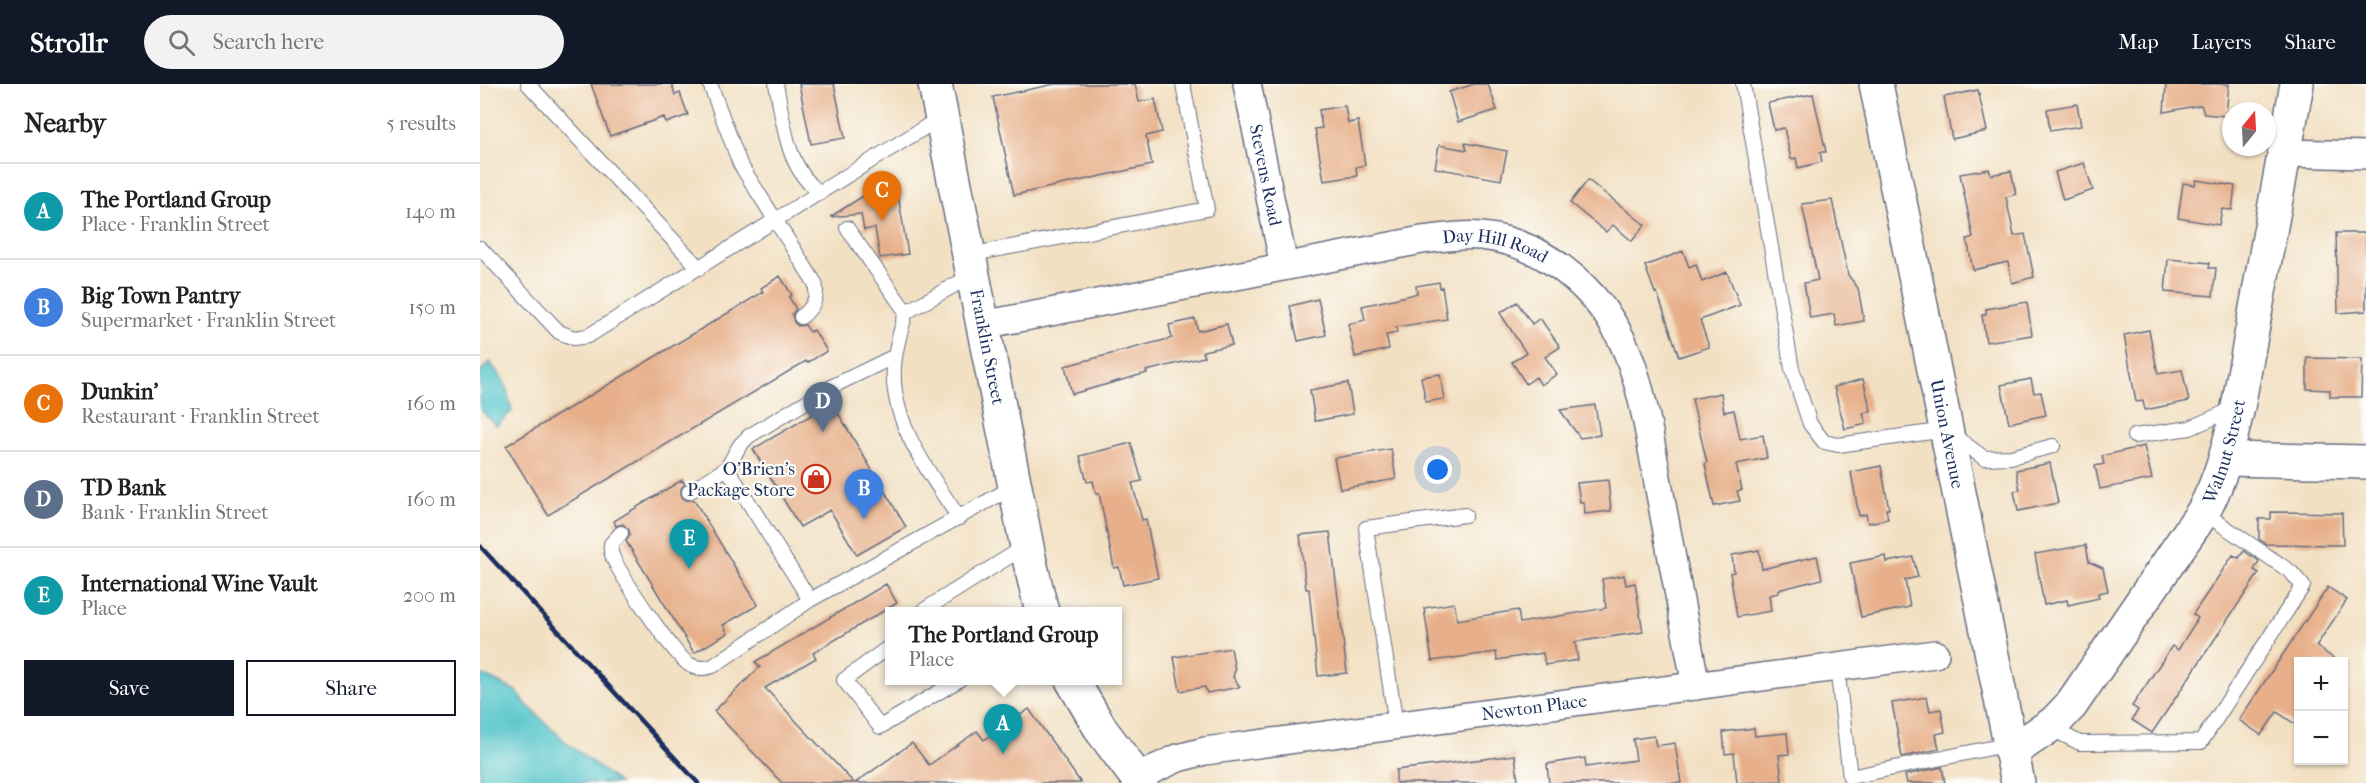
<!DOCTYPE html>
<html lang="en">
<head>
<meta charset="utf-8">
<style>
  body { margin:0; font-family:"IM FELL French Canon",serif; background:#f2f2f2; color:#202124 }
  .controls { position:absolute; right:18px; bottom:18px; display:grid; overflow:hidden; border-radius:0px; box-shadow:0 2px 4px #0004 }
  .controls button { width:54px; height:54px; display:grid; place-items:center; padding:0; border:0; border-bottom:2px solid #e0e0e0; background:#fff; color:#202124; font:30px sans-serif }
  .compass { position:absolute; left:1742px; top:18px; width:54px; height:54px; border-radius:50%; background:#fff; box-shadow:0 2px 4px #0004; rotate:18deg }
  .you { position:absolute; left:958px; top:386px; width:21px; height:21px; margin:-15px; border:4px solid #fff; border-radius:50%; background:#1a73e8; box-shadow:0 0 0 9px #1a73e833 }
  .badge { display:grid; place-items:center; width:39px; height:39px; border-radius:50%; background:#111827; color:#fff; font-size:20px; font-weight:700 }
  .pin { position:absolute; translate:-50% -50px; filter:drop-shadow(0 2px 3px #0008) }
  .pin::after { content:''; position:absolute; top:32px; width:21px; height:18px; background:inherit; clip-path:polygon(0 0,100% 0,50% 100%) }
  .popup { position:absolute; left:405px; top:523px; width:237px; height:78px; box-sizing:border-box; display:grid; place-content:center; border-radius:0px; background:#fff; filter:drop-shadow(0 2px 4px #0005); font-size:20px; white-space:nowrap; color:#757577 }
  .popup b { font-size:22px; color:#202124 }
  .popup::after { content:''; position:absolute; left:50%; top:100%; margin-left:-12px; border:12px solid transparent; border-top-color:#fff }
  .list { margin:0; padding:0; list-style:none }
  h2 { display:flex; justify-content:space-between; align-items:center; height:78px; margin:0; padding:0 24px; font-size:26px }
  h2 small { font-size:20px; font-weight:400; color:#757577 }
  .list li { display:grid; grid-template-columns:39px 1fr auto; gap:18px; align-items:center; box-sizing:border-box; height:96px; padding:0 24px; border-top:2px solid #e0e0e0 }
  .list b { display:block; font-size:22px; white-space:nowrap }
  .list p { margin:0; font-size:20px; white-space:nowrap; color:#757577 }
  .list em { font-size:20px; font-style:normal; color:#757577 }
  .actions { display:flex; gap:12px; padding:18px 24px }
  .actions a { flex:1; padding:14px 0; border:2px solid #111827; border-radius:0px; text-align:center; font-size:21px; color:#111827 }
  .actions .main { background:#111827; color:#fff }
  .icon { flex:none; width:33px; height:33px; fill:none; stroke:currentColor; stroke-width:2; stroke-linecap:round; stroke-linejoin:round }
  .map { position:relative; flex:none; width:1886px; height:699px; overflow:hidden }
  header { display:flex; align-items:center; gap:36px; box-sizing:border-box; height:84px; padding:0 30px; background:#111827; color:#fff }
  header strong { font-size:28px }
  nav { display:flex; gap:33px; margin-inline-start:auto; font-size:21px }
  .search { width:420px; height:54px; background:#f2f2f2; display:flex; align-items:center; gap:15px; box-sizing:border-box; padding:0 21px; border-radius:33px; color:#757577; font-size:22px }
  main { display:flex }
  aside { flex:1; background:#fff }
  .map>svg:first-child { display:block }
  .water { fill:#58c6cc; stroke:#3a7a95; stroke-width:1.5 }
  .building { fill:#e7b08b }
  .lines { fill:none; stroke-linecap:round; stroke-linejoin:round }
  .lane-casing { stroke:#666d81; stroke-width:16 }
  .street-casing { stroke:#666d81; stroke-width:30 }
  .secondary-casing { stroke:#666d81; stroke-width:36 }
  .lane { stroke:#fff; stroke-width:14 }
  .street { stroke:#fff; stroke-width:27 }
  .secondary { stroke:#fff; stroke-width:33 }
  .rail { stroke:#1b2f5e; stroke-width:4.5 }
  .labels { text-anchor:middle; stroke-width:4.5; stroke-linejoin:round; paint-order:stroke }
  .street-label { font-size:18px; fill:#1b2f5e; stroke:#fdfcf7 }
  .poi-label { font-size:18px; fill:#1b2f5e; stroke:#fdfcf7; text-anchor:end }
</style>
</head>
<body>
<header>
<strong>Strollr</strong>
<div class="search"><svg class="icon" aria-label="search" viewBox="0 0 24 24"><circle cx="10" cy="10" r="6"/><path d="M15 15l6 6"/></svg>Search here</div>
<nav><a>Map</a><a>Layers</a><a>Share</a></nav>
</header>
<main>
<aside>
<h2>Nearby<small>5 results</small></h2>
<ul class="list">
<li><span class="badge" style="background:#0f9aa8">A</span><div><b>The Portland Group</b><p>Place · Franklin Street</p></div><em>140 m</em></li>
<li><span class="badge" style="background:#3f7fe0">B</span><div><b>Big Town Pantry</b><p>Supermarket · Franklin Street</p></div><em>150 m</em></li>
<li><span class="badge" style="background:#e8710a">C</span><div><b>Dunkin'</b><p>Restaurant · Franklin Street</p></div><em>160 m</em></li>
<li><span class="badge" style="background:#5c6f8a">D</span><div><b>TD Bank</b><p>Bank · Franklin Street</p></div><em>160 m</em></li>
<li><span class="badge" style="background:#0f9aa8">E</span><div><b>International Wine Vault</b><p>Place</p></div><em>200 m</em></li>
</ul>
<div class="actions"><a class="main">Save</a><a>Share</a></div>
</aside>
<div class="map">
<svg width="1886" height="699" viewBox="0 0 1886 699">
  <rect width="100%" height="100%" fill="#fdfcf7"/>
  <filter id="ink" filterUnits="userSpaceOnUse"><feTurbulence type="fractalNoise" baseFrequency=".0167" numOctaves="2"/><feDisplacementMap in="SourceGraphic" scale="12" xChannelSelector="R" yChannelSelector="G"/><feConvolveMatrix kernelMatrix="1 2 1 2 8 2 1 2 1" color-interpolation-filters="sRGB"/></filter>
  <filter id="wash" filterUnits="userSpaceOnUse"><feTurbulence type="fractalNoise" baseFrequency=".008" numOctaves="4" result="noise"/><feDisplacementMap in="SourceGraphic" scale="24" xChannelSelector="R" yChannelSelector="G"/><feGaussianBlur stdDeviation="1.35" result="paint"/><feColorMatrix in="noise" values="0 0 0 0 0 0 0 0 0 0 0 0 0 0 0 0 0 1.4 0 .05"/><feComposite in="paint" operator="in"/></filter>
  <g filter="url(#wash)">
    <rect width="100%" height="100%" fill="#f2e0c3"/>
    <path class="water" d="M10,278L25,299L32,327L16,342L0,325V288Z
      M0,590L36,607L47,621L86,658L139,699H0Z"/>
    <g id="blocks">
      <path class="building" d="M111,0H192L195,11L200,9L208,31L186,39L184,33L130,52Z
        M319,0H354L365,54L331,60Z
        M575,0H655L659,18L675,15L682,48L666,52L672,81L534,111L513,13Z
        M994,0H1008L1017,26L978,38L969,8Z
        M1686,0H1749L1746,32L1724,30L1721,21L1684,28Z
        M1498,6L1507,47L1472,55L1464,13Z
        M1333,10L1346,68H1340L1342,78L1318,84L1316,74L1311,75L1304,44L1294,46L1288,19Z
        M1597,20L1601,42L1570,47L1567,25Z
        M865,22L868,39L878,37L885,81L876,83L877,92L844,97L835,45L842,44L839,26Z
        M985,59L1027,67L1021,96L955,84L959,61L987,66Z
        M1604,79L1613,106L1583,116L1575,88Z
        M1509,85L1511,91L1531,87L1536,110L1526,113L1534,152L1545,150L1554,193L1532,199L1528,178L1493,186L1487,155L1493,153L1480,90Z
        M1108,96L1165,141L1152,157L1133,141L1126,148L1090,119Z
        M1716,96L1755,102L1752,126L1742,125L1739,141L1698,134L1703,99L1715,101Z
        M416,99L428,170L400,174L395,144L384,146L381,130L350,133L399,102Z
        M1352,116L1368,191L1378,204L1384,237L1356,242L1354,230L1330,234L1324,199L1338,196L1322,120Z
        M1856,149H1886V227L1858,229Z
        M1203,167L1209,183L1216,180L1222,198L1247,188L1260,221L1220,236L1229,263L1199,273L1177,208L1175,209L1165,182Z
        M1688,175L1730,179L1729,184H1736L1733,212L1685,208Z
        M300,192L312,211L309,213L316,225L312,230L314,238L318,242L325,241L330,248L334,246L347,267L327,279L326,277L68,431L26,362L283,208L281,204Z
        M959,198L960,204L962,203L967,235L916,243L917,249L906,251L909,265L875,273L868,240L885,236L882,222L931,211L937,209L936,202Z
        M838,215L846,251L818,257L810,222Z
        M1037,218L1052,240L1060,234L1080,263L1065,273L1077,290L1061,301L1056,293L1046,300L1032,278L1046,269L1020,229Z
        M1547,218L1552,251L1506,258L1502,231H1506V225Z
        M715,235L718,247L747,240L752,261L723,267L724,273L666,287L667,289L592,310L585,282L692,254L689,241Z
        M1669,246L1678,290L1702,286L1709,317L1665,326L1663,317L1656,318L1644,251Z
        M1827,274L1882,275L1881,313H1850V306L1827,305Z
        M960,290L964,315L946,318L941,293Z
        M1383,295L1391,327L1383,329L1386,340L1365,345L1354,303Z
        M1551,295L1554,309L1561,308L1566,331L1529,339L1521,301Z
        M868,299L873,330L835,337L830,306Z
        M1241,309L1244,328L1254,326L1260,355L1283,351L1287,374L1256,380L1262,406L1257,407L1260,417L1234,422L1225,380L1227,379L1212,315Z
        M352,319L426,443L377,471L350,426L320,443L273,365Z
        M1115,321L1120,351L1100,354L1080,326Z
        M651,359L662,397L652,399L662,436L666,435L678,494L643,501L639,483L634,484L619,409L616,410L613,397L607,398L600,372Z
        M1664,362L1672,395L1620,405L1615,382L1624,380L1622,372Z
        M911,365L916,395L860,405L854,374Z
        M1570,379L1578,419L1538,427L1534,407L1540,406L1536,386Z
        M1401,382L1409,425H1406L1408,435L1388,439L1386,430L1379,432L1371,388Z
        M202,396L205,400L201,404V412L205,416H214L278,521L243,541L248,549L214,569L146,457L150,451L149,446L143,440L136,442L134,437Z
        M1128,396L1131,427L1105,430L1104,418H1100L1097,399Z
        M1791,428L1862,429L1863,461L1786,460L1779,455V435H1791Z
        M850,448L867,589L838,592L829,505H826L820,451Z
        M1606,461L1609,478L1623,484L1628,507L1618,509L1619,514L1588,521L1587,516L1564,521L1555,470Z
        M1279,466L1282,485L1337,472L1342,495L1298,506L1299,509L1289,511L1291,527L1257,533L1250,489L1254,488L1252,471Z
        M1764,467L1779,477L1774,486L1779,489L1672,649L1652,636L1658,626L1652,622L1692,562L1698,566L1718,534L1713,530L1753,471L1759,474Z
        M1406,472L1407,478L1433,473L1438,493L1425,496L1430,523L1381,533L1370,479Z
        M1144,491L1146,501L1155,499L1163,548L1095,558L1098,576L1065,581L1063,569L1017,576L1016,568L952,577L944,524L974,519L977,536L1038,526L1040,539L1126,524L1122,495Z
        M406,500L417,519L333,569L336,574L285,604L374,699H302L234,627L280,583L275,578Z
        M1848,503L1867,516L1836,562L1859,578H1818V642L1797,628L1781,651L1759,636Z
        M751,564L755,586L753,593L760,603L727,609L725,603L700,607L694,573Z
        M1447,613L1450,627L1461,625L1465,648L1456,650L1459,665L1422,673L1412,619Z
        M549,625L601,699H375L432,659L449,681L497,647L504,656Z
        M1274,644L1275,652L1307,649L1309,670L1299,671L1302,697L1257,699L1254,669L1245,670L1243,648Z
        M1174,652L1176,662L1195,659L1201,699H1069L1067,680L1105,674L1106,683L1156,676L1153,655Z
        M1035,671L1038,696L1013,699H916V686Z
        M1462,683L1465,699H1427L1425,691Z"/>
    </g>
  </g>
  <g filter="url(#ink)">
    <use href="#blocks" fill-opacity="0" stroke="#666d81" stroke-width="1.5"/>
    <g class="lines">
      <g class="lane-casing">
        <path id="lane" d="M48,0L219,184
          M230,0L260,80L335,199C339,213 332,225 321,233
          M296,0C304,39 306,84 340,109
          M1263,0L1312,285L1330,340L1344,358L1358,361L1466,346L1504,374L1531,373L1573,362
          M367,144L426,228
          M0,164L79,248L94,254L108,252L460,34
          M489,171L727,125L703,0
          M1654,352L1710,344L1755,324
          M247,384L330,516L535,402
          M209,408L247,384L260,361L269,352L351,303L415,272
          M479,434C450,390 410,338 414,283C415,264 421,246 426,228L493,191
          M141,449L131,460C130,465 131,469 133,474C143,494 193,571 210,581C218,585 225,585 233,582L330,516
          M441,528L546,462
          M409,563L364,596L400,643L479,596
          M1357,583L1370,693L1530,660
          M916,641L886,444L985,431
          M1570,644L1600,659L1721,658L1823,502L1811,488L1723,428"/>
      </g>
      <g class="street-casing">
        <g id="street">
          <path id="s1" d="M767,0L804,182"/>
          <path d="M1805,69L1886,71"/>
          <path id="s2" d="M503,241L942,156C961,154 982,150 1001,152C1071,159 1130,215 1152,281C1166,322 1172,367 1180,410C1192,474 1204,538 1216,602"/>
          <path id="s3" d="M657,693L698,674L725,667L1455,570"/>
        </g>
      </g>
      <g class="secondary-casing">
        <g id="secondary">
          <path id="s4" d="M455,0L550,478L562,528"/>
          <path id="s5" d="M1396,0L1538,699"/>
          <path d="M1746,375L1886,378"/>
          <path d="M592,596L622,647L661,699"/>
          <path id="s6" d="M1531,668L1574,639L1591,621L1723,428C1742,393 1749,362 1758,323L1817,0"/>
        </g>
      </g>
      <use href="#lane" class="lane"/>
      <use href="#street" class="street"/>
      <use href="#secondary" class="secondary"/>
      <path class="rail" d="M0,462L218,699"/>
    </g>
  </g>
  <defs>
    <g id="shop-ring" transform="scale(1.5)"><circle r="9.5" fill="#fdfcf7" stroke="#c8321e" stroke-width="1.5"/><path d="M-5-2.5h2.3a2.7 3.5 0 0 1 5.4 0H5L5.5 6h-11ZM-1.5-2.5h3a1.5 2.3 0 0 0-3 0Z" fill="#c8321e"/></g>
  </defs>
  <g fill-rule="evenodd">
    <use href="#shop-ring" x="336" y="395"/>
  </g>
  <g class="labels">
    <g class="street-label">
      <text dy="6" stroke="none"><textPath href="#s1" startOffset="93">Stevens Road</textPath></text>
      <text dy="6" stroke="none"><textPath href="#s2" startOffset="522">Day Hill Road</textPath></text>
      <text dy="6" stroke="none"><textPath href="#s4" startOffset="268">Franklin Street</textPath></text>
      <text dy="6" stroke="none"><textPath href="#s5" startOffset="357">Union Avenue</textPath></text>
      <text dy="6" stroke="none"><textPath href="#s6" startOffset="375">Walnut Street</textPath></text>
      <text dy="6" stroke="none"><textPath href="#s3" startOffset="405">Newton Place</textPath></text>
    </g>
    <g class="poi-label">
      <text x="315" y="391">O'Brien's<tspan x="315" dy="21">Package Store</tspan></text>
    </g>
  </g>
</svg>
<div class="controls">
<button>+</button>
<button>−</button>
</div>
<svg class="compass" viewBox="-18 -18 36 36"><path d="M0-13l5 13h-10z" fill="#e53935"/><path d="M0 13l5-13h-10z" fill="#757577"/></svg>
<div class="you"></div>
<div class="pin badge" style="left:523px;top:670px;background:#0f9aa8">A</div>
<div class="popup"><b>The Portland Group</b>Place</div>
<div class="pin badge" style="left:384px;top:435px;background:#3f7fe0">B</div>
<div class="pin badge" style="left:402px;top:137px;background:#e8710a">C</div>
<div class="pin badge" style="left:343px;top:348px;background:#5c6f8a">D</div>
<div class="pin badge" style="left:209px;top:485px;background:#0f9aa8">E</div>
</div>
</main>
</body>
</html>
